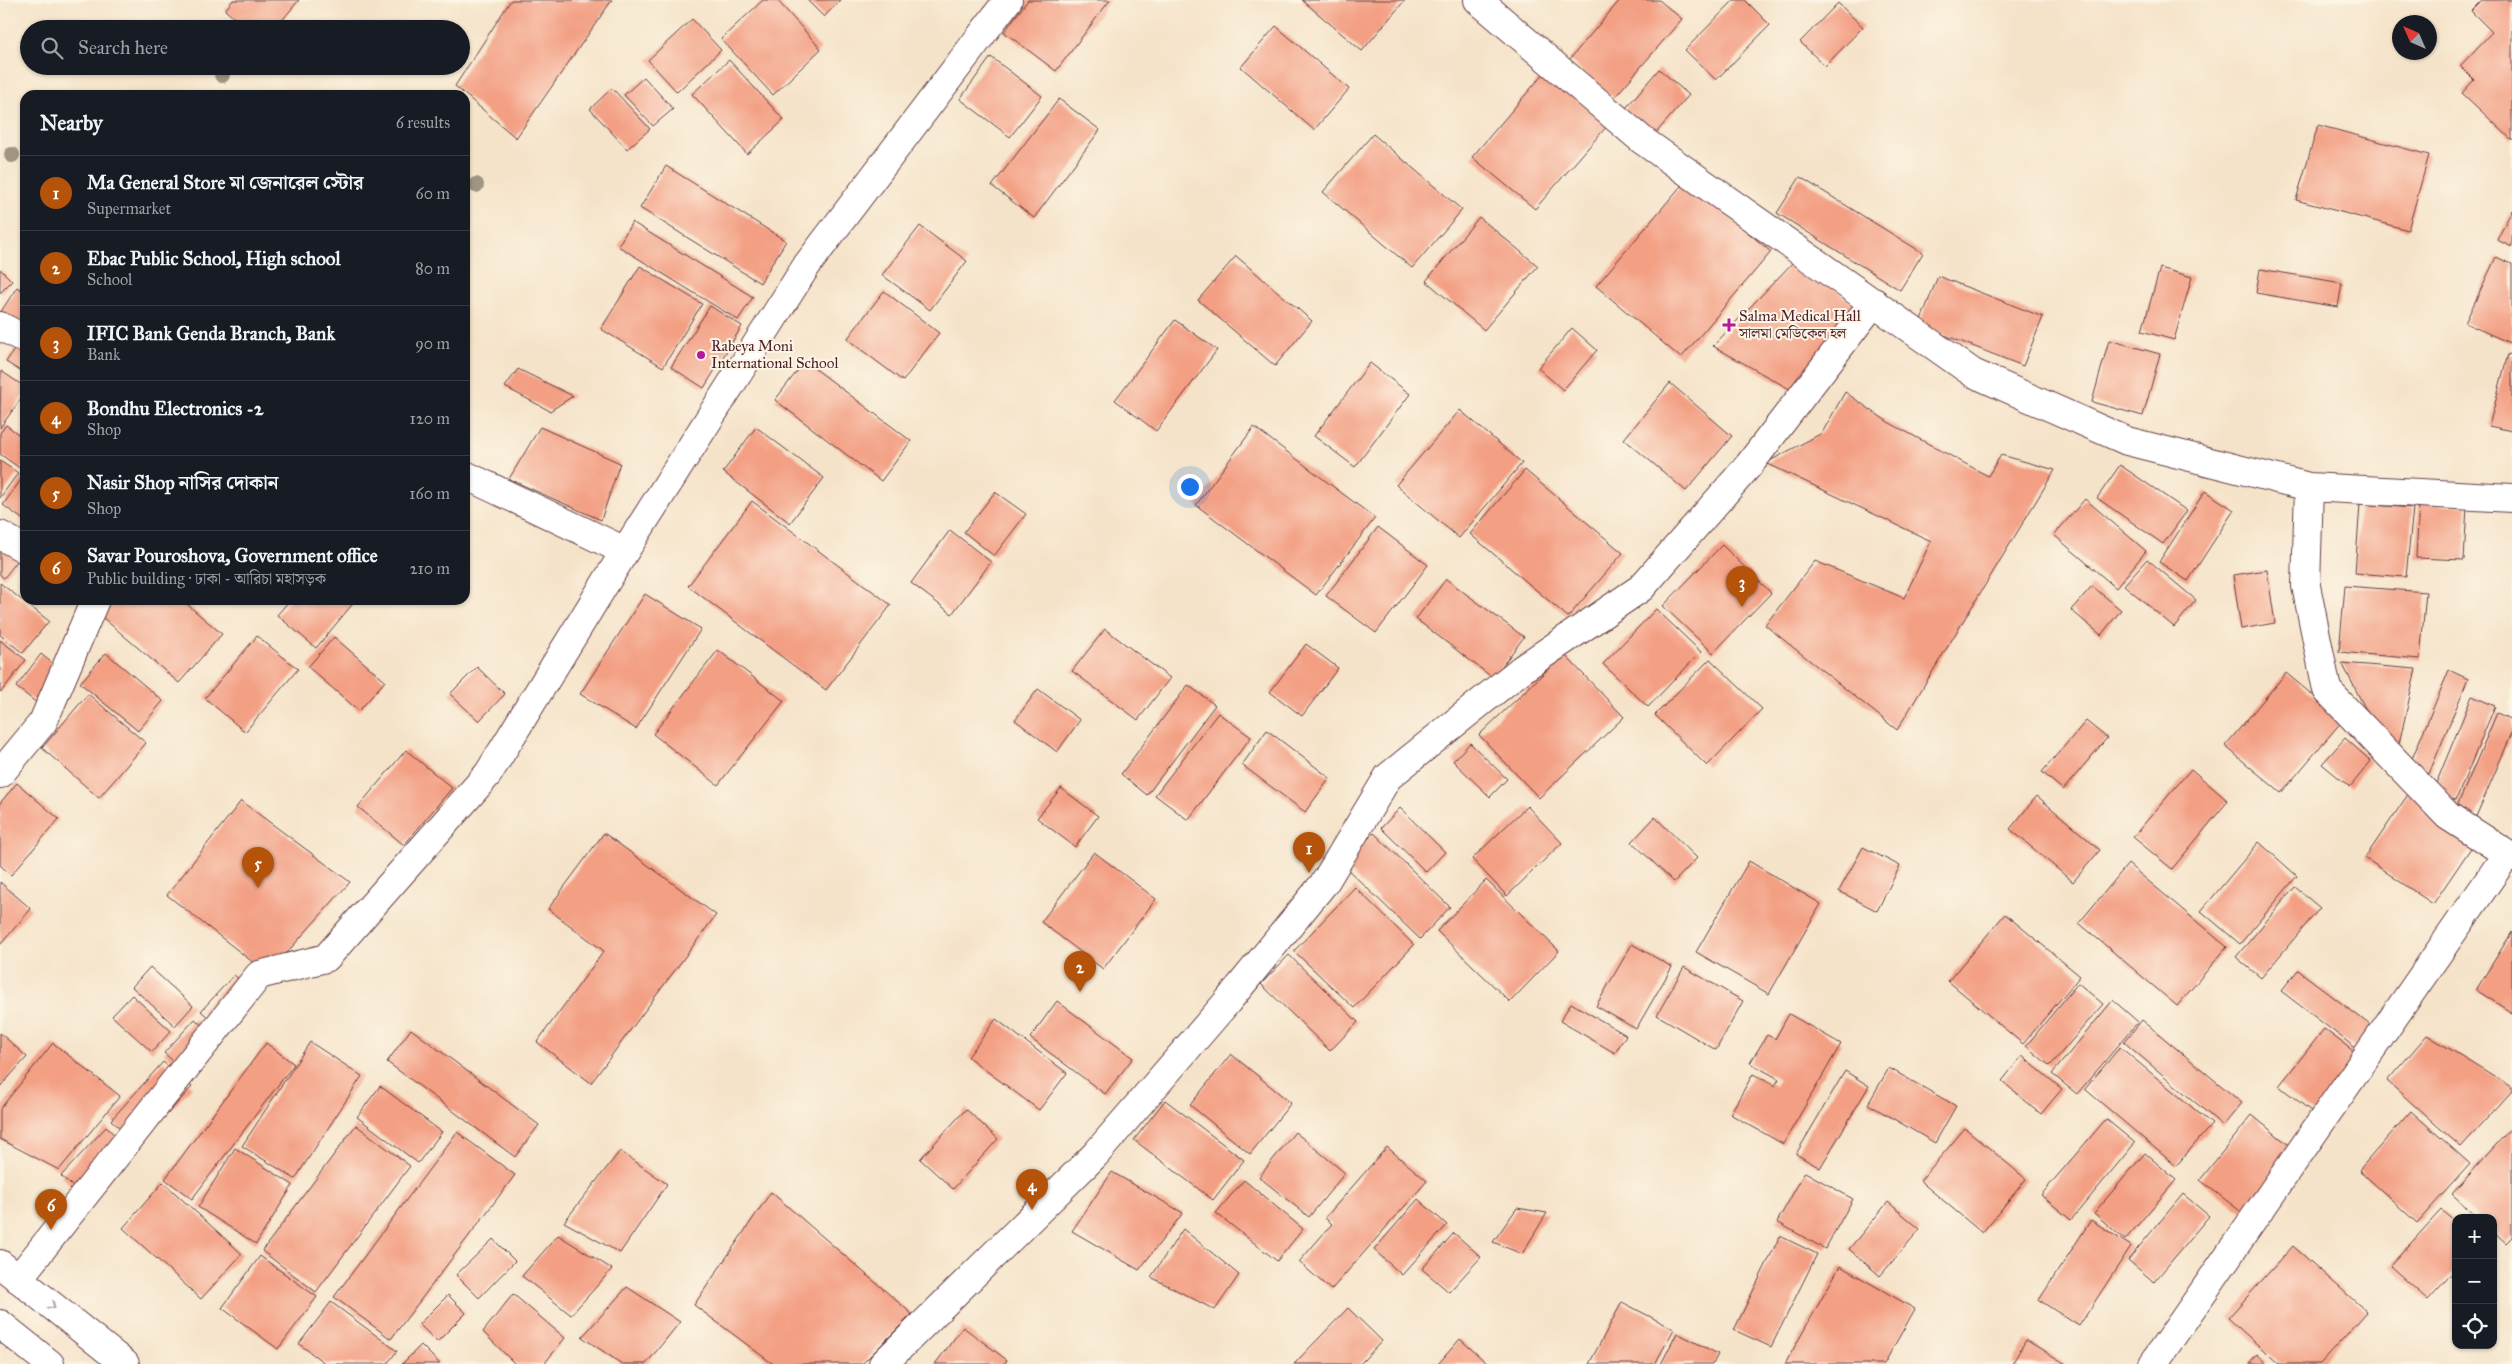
<!DOCTYPE html>
<html lang="en">
<head>
<meta charset="utf-8">
<style>
  body { margin:0; font-family:"IM FELL Great Primer","Noto Serif Bengali",serif; background:#242831; color:#f1f3f6 }
  .controls { position:absolute; right:15px; bottom:15px; display:grid; overflow:hidden; border-radius:10px; box-shadow:0 1px 4px #0004 }
  .controls button { width:45px; height:45px; display:grid; place-items:center; padding:0; border:0; border-bottom:1px solid #363941; background:#171b24; color:#f1f3f6; font:25px sans-serif }
  .compass { position:absolute; left:2392px; top:15px; width:45px; height:45px; border-radius:50%; background:#171b24; box-shadow:0 1px 4px #0004; rotate:315deg }
  .you { position:absolute; left:1189px; top:486px; width:18px; height:18px; margin:-12px; border:4px solid #fff; border-radius:50%; background:#1a73e8; box-shadow:0 0 0 8px #1a73e833 }
  .badge { display:grid; place-items:center; width:32px; height:32px; border-radius:50%; background:#b45309; color:#fff; font-size:16px; font-weight:700 }
  .pin { position:absolute; translate:-50% -41px; filter:drop-shadow(0 1px 2px #0008) }
  .pin::after { content:''; position:absolute; top:26px; width:18px; height:15px; background:inherit; clip-path:polygon(0 0,100% 0,50% 100%) }
  .list { margin:0; padding:0; list-style:none }
  h2 { display:flex; justify-content:space-between; align-items:center; height:65px; margin:0; padding:0 20px; font-size:21px }
  h2 small { font-size:16px; font-weight:400; color:#9ea1a6 }
  .list li { display:grid; grid-template-columns:32px 1fr auto; gap:15px; align-items:center; box-sizing:border-box; height:75px; padding:0 20px; border-top:1px solid #363941 }
  .list b { display:block; font-size:19px; white-space:nowrap }
  .list p { margin:0; font-size:16px; white-space:nowrap; color:#9ea1a6 }
  .list em { font-size:16px; font-style:normal; color:#9ea1a6 }
  .icon { flex:none; width:28px; height:28px; fill:none; stroke:currentColor; stroke-width:2; stroke-linecap:round; stroke-linejoin:round }
  .map { position:relative; flex:none; width:2512px; height:1364px; overflow:hidden }
  .search { position:absolute; background:#171b24; box-shadow:0 1px 4px #0004; left:20px; top:20px; width:450px; height:55px; display:flex; align-items:center; gap:12px; box-sizing:border-box; padding:0 18px; border-radius:28px; color:#9ea1a6; font-size:19px }
  .panel { position:absolute; background:#171b24; box-shadow:0 1px 4px #0004; left:20px; top:90px; width:450px; height:515px; border-radius:15px }
  .map>svg:first-child { display:block }
  .building { fill:#f39f83 }
  .lines { fill:none; stroke-linecap:round; stroke-linejoin:round }
  .street-casing { stroke:#643c43; stroke-width:30 }
  .highway-casing { stroke:#643c43; stroke-width:30 }
  .street { stroke:#fff; stroke-width:28 }
  .highway { stroke:#fff; stroke-width:28 }
  .tree { fill:#a09483 }
  .oneway { stroke:#ae9aa0 }
  .poi-dot { fill:#b5179e; stroke:#fcf5e5; stroke-width:2 }
  .labels { text-anchor:middle; stroke-width:4; stroke-linejoin:round; paint-order:stroke }
  .poi-label { font-size:15px; fill:#4a1f2b; stroke:#fcf5e5; text-anchor:start }
</style>
</head>
<body>
<div class="map">
<svg width="2512" height="1364" viewBox="0 0 2512 1364">
  <rect width="100%" height="100%" fill="#fcf5e5"/>
  <filter id="ink" filterUnits="userSpaceOnUse"><feTurbulence type="fractalNoise" baseFrequency=".02" numOctaves="2"/><feDisplacementMap in="SourceGraphic" scale="10" xChannelSelector="R" yChannelSelector="G"/><feConvolveMatrix kernelMatrix="1 2 1 2 8 2 1 2 1" color-interpolation-filters="sRGB"/></filter>
  <filter id="wash" filterUnits="userSpaceOnUse"><feTurbulence type="fractalNoise" baseFrequency=".0096" numOctaves="4" result="noise"/><feDisplacementMap in="SourceGraphic" scale="20" xChannelSelector="R" yChannelSelector="G"/><feGaussianBlur stdDeviation="1.12" result="paint"/><feColorMatrix in="noise" values="0 0 0 0 0 0 0 0 0 0 0 0 0 0 0 0 0 1.4 0 .05"/><feComposite in="paint" operator="in"/></filter>
  <g filter="url(#wash)">
    <rect width="100%" height="100%" fill="#f5e3c9"/>
    <g id="blocks">
      <path class="building" d="M233,0H299L275,29H247L225,10Z
        M511,0H612L516,138L455,86Z
        M763,0H777L821,49L773,95L721,39Z
        M807,0H840L824,17Z
        M1028,0H1110L1056,71L1004,32Z
        M1302,0H1405L1362,51Z
        M1620,0H1659L1682,19L1614,98L1569,60Z
        M1734,0H1745L1770,25L1716,80L1685,50Z
        M2482,0H2512V140L2462,93L2474,80L2460,66L2492,32L2471,11Z
        M1838,3L1863,27L1825,66L1800,42Z
        M692,19L721,50L677,92L648,60Z
        M1276,26L1349,89L1314,130L1241,67Z
        M991,57L1042,96L1010,137L960,99Z
        M729,60L784,120L747,154L692,94Z
        M1659,69L1689,95L1655,134L1625,109Z
        M1545,72L1607,126L1535,209L1472,157Z
        M644,77L673,109L653,126L624,95Z
        M612,88L650,129L627,149L590,109Z
        M1059,99L1100,130L1034,218L992,186Z
        M2318,125L2429,155L2408,230L2296,200Z
        M1373,134L1462,210L1412,268L1323,192Z
        M666,166L786,241L760,283L640,208Z
        M1800,177L1923,253L1900,290L1777,213Z
        M1686,180L1771,252L1681,358L1596,286Z
        M2512,210V247L2497,240Z
        M1479,217L1538,266L1484,330L1426,281Z
        M632,222L753,297L738,320L618,246Z
        M920,226L967,261L930,310L882,275Z
        M1236,256L1312,321L1275,366L1198,300Z
        M1798,257L1856,307L1793,391L1713,346Z
        M2496,257L2512,264V344L2465,323Z
        M640,266L702,304L663,367L601,329Z
        M2160,268L2192,277L2174,340L2142,331Z
        M0,269L12,281L0,293Z
        M2260,269L2342,283L2338,307L2256,293Z
        M1938,276L2043,317L2023,366L1919,325Z
        M17,287L25,292V331L0,313Z
        M884,291L939,333L903,381L847,339Z
        M710,306L742,326L704,388L671,367Z
        M1175,320L1217,350L1156,431L1115,400Z
        M1572,328L1597,350L1563,390L1538,368Z
        M21,339L25,341V374L6,362Z
        M2109,340L2160,354L2143,416L2092,402Z
        M2508,354L2512,355V431L2489,426Z
        M805,361L911,441L881,481L775,400Z
        M1370,363L1410,394L1355,467L1314,436Z
        M518,369L573,396L550,411L505,387Z
        M1,371L25,387V393L0,428Z
        M1670,383L1732,436L1686,491L1624,439Z
        M1845,392L1888,422L1988,476L2001,455L2055,470L1897,730L1765,625L1815,561L1904,598L1931,541L1766,463L1822,433Z
        M1460,410L1522,463L1459,538L1396,485Z
        M6,425L25,439V462L21,469L0,454V433Z
        M540,427L620,463L601,520L509,479Z
        M756,427L824,478L790,523L723,472Z
        M1254,427L1375,518L1316,595L1196,505Z
        M0,461L18,473L0,498Z
        M2120,465L2187,511L2163,544L2097,498Z
        M1525,470L1623,553L1568,617L1470,534Z
        M25,474V521L3,505Z
        M2205,491L2234,510L2188,581L2159,562Z
        M995,492L1026,514L994,556L964,532Z
        M2085,499L2146,551L2116,588L2054,535Z
        M752,501L891,605L826,690L688,586Z
        M2419,503L2467,506L2464,560L2416,558Z
        M2360,504L2413,508L2406,577L2355,573Z
        M1378,527L1428,565L1376,633L1326,596Z
        M950,530L991,562L952,614L911,583Z
        M1722,545L1771,593L1713,653L1663,606Z
        M0,546L18,560L4,578L0,575Z
        M2147,559L2196,600L2174,627L2124,585Z
        M2267,570L2275,623L2241,629L2233,575Z
        M1446,579L1524,637L1493,678L1416,619Z
        M0,583L49,621L23,653L0,635Z
        M2092,586L2121,610L2101,635L2071,610Z
        M2345,586L2426,592L2420,659L2339,652Z
        M645,594L701,629L636,729L580,694Z
        M104,600H182L222,634L179,683L95,611Z
        M290,600H356L316,648L277,615Z
        M1656,609L1701,652L1648,707L1603,664Z
        M1105,629L1170,678L1138,720L1072,671Z
        M257,636L298,669L245,732L205,698Z
        M334,637L385,681L359,711L308,667Z
        M0,640L26,660L1,692L0,691Z
        M1306,644L1338,668L1302,716L1270,692Z
        M718,650L784,701L718,785L653,734Z
        M106,653L163,701L138,731L80,683Z
        M41,654L62,671L37,703L16,687Z
        M1564,654L1624,717L1539,798L1479,735Z
        M1710,659L1762,709L1707,766L1655,715Z
        M2342,663L2416,669L2399,744L2391,745L2364,706Z
        M477,667L505,694L479,721L450,694Z
        M2449,670L2468,679L2429,774L2409,766Z
        M2286,673L2343,720L2281,793L2225,746Z
        M1188,685L1215,705L1147,795L1121,774Z
        M1038,689L1080,720L1057,752L1015,720Z
        M88,694L146,743L99,798L42,748Z
        M2472,696L2495,706L2456,800L2433,791Z
        M1218,713L1251,737L1188,820L1155,795Z
        M2497,713L2512,720V733L2475,819L2455,811Z
        M2086,721L2107,738L2063,790L2042,772Z
        M1267,730L1330,778L1305,812L1242,765Z
        M2345,738L2371,761L2350,787L2322,764Z
        M1470,743L1507,779L1490,797L1453,761Z
        M406,750L452,788L404,845L358,807Z
        M2191,769L2228,801L2172,869L2133,837Z
        M17,783L59,819L11,875L0,865V803Z
        M1061,788L1098,816L1075,847L1037,818Z
        M2409,793L2477,839L2433,904L2365,858Z
        M2037,796L2100,850L2073,882L2010,829Z
        M241,801L350,882L268,974L167,895Z
        M1527,806L1562,843L1507,896L1472,859Z
        M1400,808L1445,852L1426,872L1381,828Z
        M1655,817L1697,858L1674,882L1632,842Z
        M604,833L716,915L591,1083L537,1042L604,951L548,909Z
        M1374,833L1450,907L1420,939L1343,865Z
        M2259,842L2297,876L2240,944L2201,911Z
        M1863,847L1900,866L1877,911L1839,891Z
        M1094,852L1156,899L1103,969L1041,922Z
        M1749,861L1821,904L1769,994L1696,952Z
        M2128,864L2227,947L2177,1006L2079,923Z
        M1486,880L1559,951L1510,1002L1437,931Z
        M0,882L31,909L0,945Z
        M1355,887L1414,945L1354,1008L1294,951Z
        M2295,887L2320,908L2261,978L2236,957Z
        M2005,914L2080,976L2023,1044L1948,981Z
        M2512,932V1013L2476,990Z
        M1632,944L1672,967L1636,1029L1596,1006Z
        M1289,955L1358,1022L1330,1051L1261,984Z
        M150,967L193,1006L175,1026L132,987Z
        M1684,967L1743,1001L1716,1050L1657,1015Z
        M2298,970L2374,1028L2357,1049L2281,991Z
        M234,975L258,996L225,1033L201,1011Z
        M2078,983L2103,1004L2050,1066L2026,1046Z
        M132,995L171,1031L152,1052L112,1016Z
        M2113,1000L2138,1022L2077,1094L2052,1074Z
        M1057,1001L1133,1058L1105,1094L1030,1038Z
        M1571,1003L1626,1035L1615,1053L1560,1021Z
        M1789,1014L1841,1044L1783,1144L1730,1114L1753,1074L1775,1086L1779,1079L1750,1063L1767,1035L1775,1039Z
        M195,1019L220,1042L190,1076L164,1053Z
        M996,1019L1067,1073L1039,1110L968,1057Z
        M2142,1020L2242,1103L2223,1126L2124,1042Z
        M411,1029L539,1125L515,1157L387,1062Z
        M2324,1029L2361,1057L2316,1115L2279,1086Z
        M0,1033L27,1057L1,1086L0,1085Z
        M2427,1035L2512,1087V1091L2461,1147L2387,1081Z
        M310,1042L362,1076L295,1179L242,1146Z
        M53,1043L120,1096L59,1170L0,1139V1109Z
        M266,1043L294,1064L192,1199L165,1179Z
        M2120,1047L2212,1124L2176,1166L2085,1089Z
        M1231,1054L1291,1103L1250,1154L1190,1105Z
        M2022,1056L2062,1089L2041,1114L2002,1081Z
        M163,1062L192,1087L139,1145L111,1120Z
        M1889,1068L1956,1106L1935,1143L1868,1104Z
        M1845,1071L1869,1086L1820,1168L1796,1154Z
        M380,1086L442,1132L418,1163L357,1117Z
        M1165,1100L1244,1160L1213,1200L1134,1140Z
        M966,1109L998,1139L953,1189L920,1159Z
        M2411,1111L2470,1164L2417,1223L2359,1170Z
        M2252,1115L2296,1151L2244,1214L2200,1180Z
        M2106,1119L2135,1143L2071,1220L2041,1195Z
        M356,1125L410,1166L316,1292L262,1251Z
        M106,1127L134,1152L89,1201L61,1176Z
        M2512,1127V1237L2506,1243L2493,1231V1218H2478L2452,1194Z
        M1965,1128L2026,1179L1982,1233L1920,1181Z
        M457,1132L515,1175L391,1339L334,1297Z
        M1295,1132L1345,1173L1309,1217L1259,1177Z
        M1387,1147L1427,1181L1331,1290L1299,1262L1332,1224L1325,1218Z
        M235,1148L293,1185L256,1244L198,1207Z
        M620,1151L667,1184L620,1253L564,1222Z
        M2145,1153L2176,1180L2125,1240L2094,1213Z
        M1112,1172L1183,1213L1139,1270L1072,1231Z
        M1805,1172L1853,1199L1825,1249L1777,1222Z
        M1244,1180L1303,1229L1277,1261L1216,1213Z
        M163,1182L242,1254L201,1299L123,1228Z
        M771,1192L912,1314L862,1364H773L694,1305Z
        M2183,1194L2209,1216L2154,1282L2128,1260Z
        M1418,1199L1447,1225L1402,1275L1374,1250Z
        M1888,1202L1920,1229L1880,1276L1849,1249Z
        M1517,1208L1547,1213L1522,1254L1493,1242Z
        M2441,1210L2456,1223V1269L2428,1300L2390,1266Z
        M2091,1220L2131,1246L2079,1326L2039,1300Z
        M1183,1229L1239,1275L1215,1310L1151,1277Z
        M1454,1233L1481,1257L1449,1292L1422,1269Z
        M558,1235L612,1269L571,1315L522,1276Z
        M1780,1236L1817,1254L1771,1347L1734,1330Z
        M493,1239L515,1261L479,1298L456,1275Z
        M2293,1246L2367,1312L2320,1364H2279L2228,1318Z
        M260,1256L317,1297L278,1349L222,1308Z
        M1840,1266L1915,1309L1884,1364H1785Z
        M627,1287L680,1322L646,1364H622L582,1337Z
        M513,1294L565,1338L544,1364H515L483,1332Z
        M448,1295L466,1313L437,1342L419,1324Z
        M331,1302L397,1351L387,1364H326L299,1344Z
        M1622,1302L1674,1329L1655,1364H1589Z
        M1348,1308L1382,1341L1360,1364H1294Z
        M963,1327L1007,1360L1004,1364H935Z
        M1677,1333L1718,1354L1713,1364H1661Z
        M1460,1339L1488,1364H1438Z
        M2026,1340L2066,1364H2012Z
        M421,1345L440,1364H402Z
        M2257,1355L2267,1364H2249Z"/>
    </g>
  </g>
  <g filter="url(#ink)">
    <use href="#blocks" fill-opacity="0" stroke="#643c43" stroke-width="1"/>
    <g class="lines">
      <g class="street-casing">
        <path id="street" d="M1478,0L1642,140L1973,373L2127,441L2309,487L2512,498
          M0,326L25,339
          M465,475L625,551
          M2309,487L2306,586L2327,690L2448,816L2512,857
          M0,535L25,549
          M0,774L43,722L95,600
          M18,1279L259,975L326,958L488,774L625,551L807,265L1008,0
          M883,1364L1095,1155L1228,1001L1325,882L1388,777L1522,669L1641,588L1749,465L1874,302
          M2153,1364L2507,854"/>
      </g>
      <g class="highway-casing">
        <path id="highway" d="M0,1264L125,1364
          M0,1324L50,1364"/>
      </g>
      <use href="#street" class="street"/>
      <use href="#highway" class="highway"/>
    </g>
    <g class="tree">
      <circle cx="222" cy="75" r="8"/>
      <circle cx="12" cy="155" r="8"/>
      <circle cx="476" cy="185" r="8"/>
    </g>
    <defs><path id="oneway-chevron" d="M-2-3.5L2.5 0L-2 3.5" fill="none" stroke-width="1.6" stroke-linecap="round" stroke-linejoin="round" transform="scale(1.25)"/></defs>
    <use class="oneway" href="#oneway-chevron" transform="translate(52 1306) rotate(39)"/>
  </g>
  <g class="poi-dot">
    <path d="M1726.5 317.5h5v5h5v5h-5v5h-5v-5h-5v-5h5z"/>
    <circle cx="701" cy="355" r="5"/>
  </g>
  <g class="labels">
    <g class="poi-label">
      <text x="1739" y="321">Salma Medical Hall<tspan x="1739" dy="17">সালমা মেডিকেল হল</tspan></text>
      <text x="711" y="351">Rabeya Moni<tspan x="711" dy="17">International School</tspan></text>
    </g>
  </g>
</svg>
<div class="controls">
<button>+</button>
<button>−</button>
<button><svg class="icon" aria-label="locate" viewBox="0 0 24 24"><circle cx="12" cy="12" r="6"/><path d="M12 2v4M12 18v4M2 12h4M18 12h4"/></svg></button>
</div>
<svg class="compass" viewBox="-18 -18 36 36"><path d="M0-13l5 13h-10z" fill="#e53935"/><path d="M0 13l5-13h-10z" fill="#9ea1a6"/></svg>
<div class="you"></div>
<div class="pin badge" style="left:1309px;top:873px">1</div>
<div class="pin badge" style="left:1080px;top:992px">2</div>
<div class="pin badge" style="left:1742px;top:607px">3</div>
<div class="pin badge" style="left:1032px;top:1210px">4</div>
<div class="pin badge" style="left:258px;top:888px">5</div>
<div class="pin badge" style="left:51px;top:1230px">6</div>
<div class="search"><svg class="icon" aria-label="search" viewBox="0 0 24 24"><circle cx="10" cy="10" r="6"/><path d="M15 15l6 6"/></svg>Search here</div>
<section class="panel">
<h2>Nearby<small>6 results</small></h2>
<ul class="list">
<li><span class="badge">1</span><div><b>Ma General Store মা জেনারেল স্টোর</b><p>Supermarket</p></div><em>60 m</em></li>
<li><span class="badge">2</span><div><b>Ebac Public School, High school</b><p>School</p></div><em>80 m</em></li>
<li><span class="badge">3</span><div><b>IFIC Bank Genda Branch, Bank</b><p>Bank</p></div><em>90 m</em></li>
<li><span class="badge">4</span><div><b>Bondhu Electronics -2</b><p>Shop</p></div><em>120 m</em></li>
<li><span class="badge">5</span><div><b>Nasir Shop নাসির দোকান</b><p>Shop</p></div><em>160 m</em></li>
<li><span class="badge">6</span><div><b>Savar Pouroshova, Government office</b><p>Public building · ঢাকা - আরিচা মহাসড়ক</p></div><em>210 m</em></li>
</ul>
</section>
</div>
</body>
</html>
